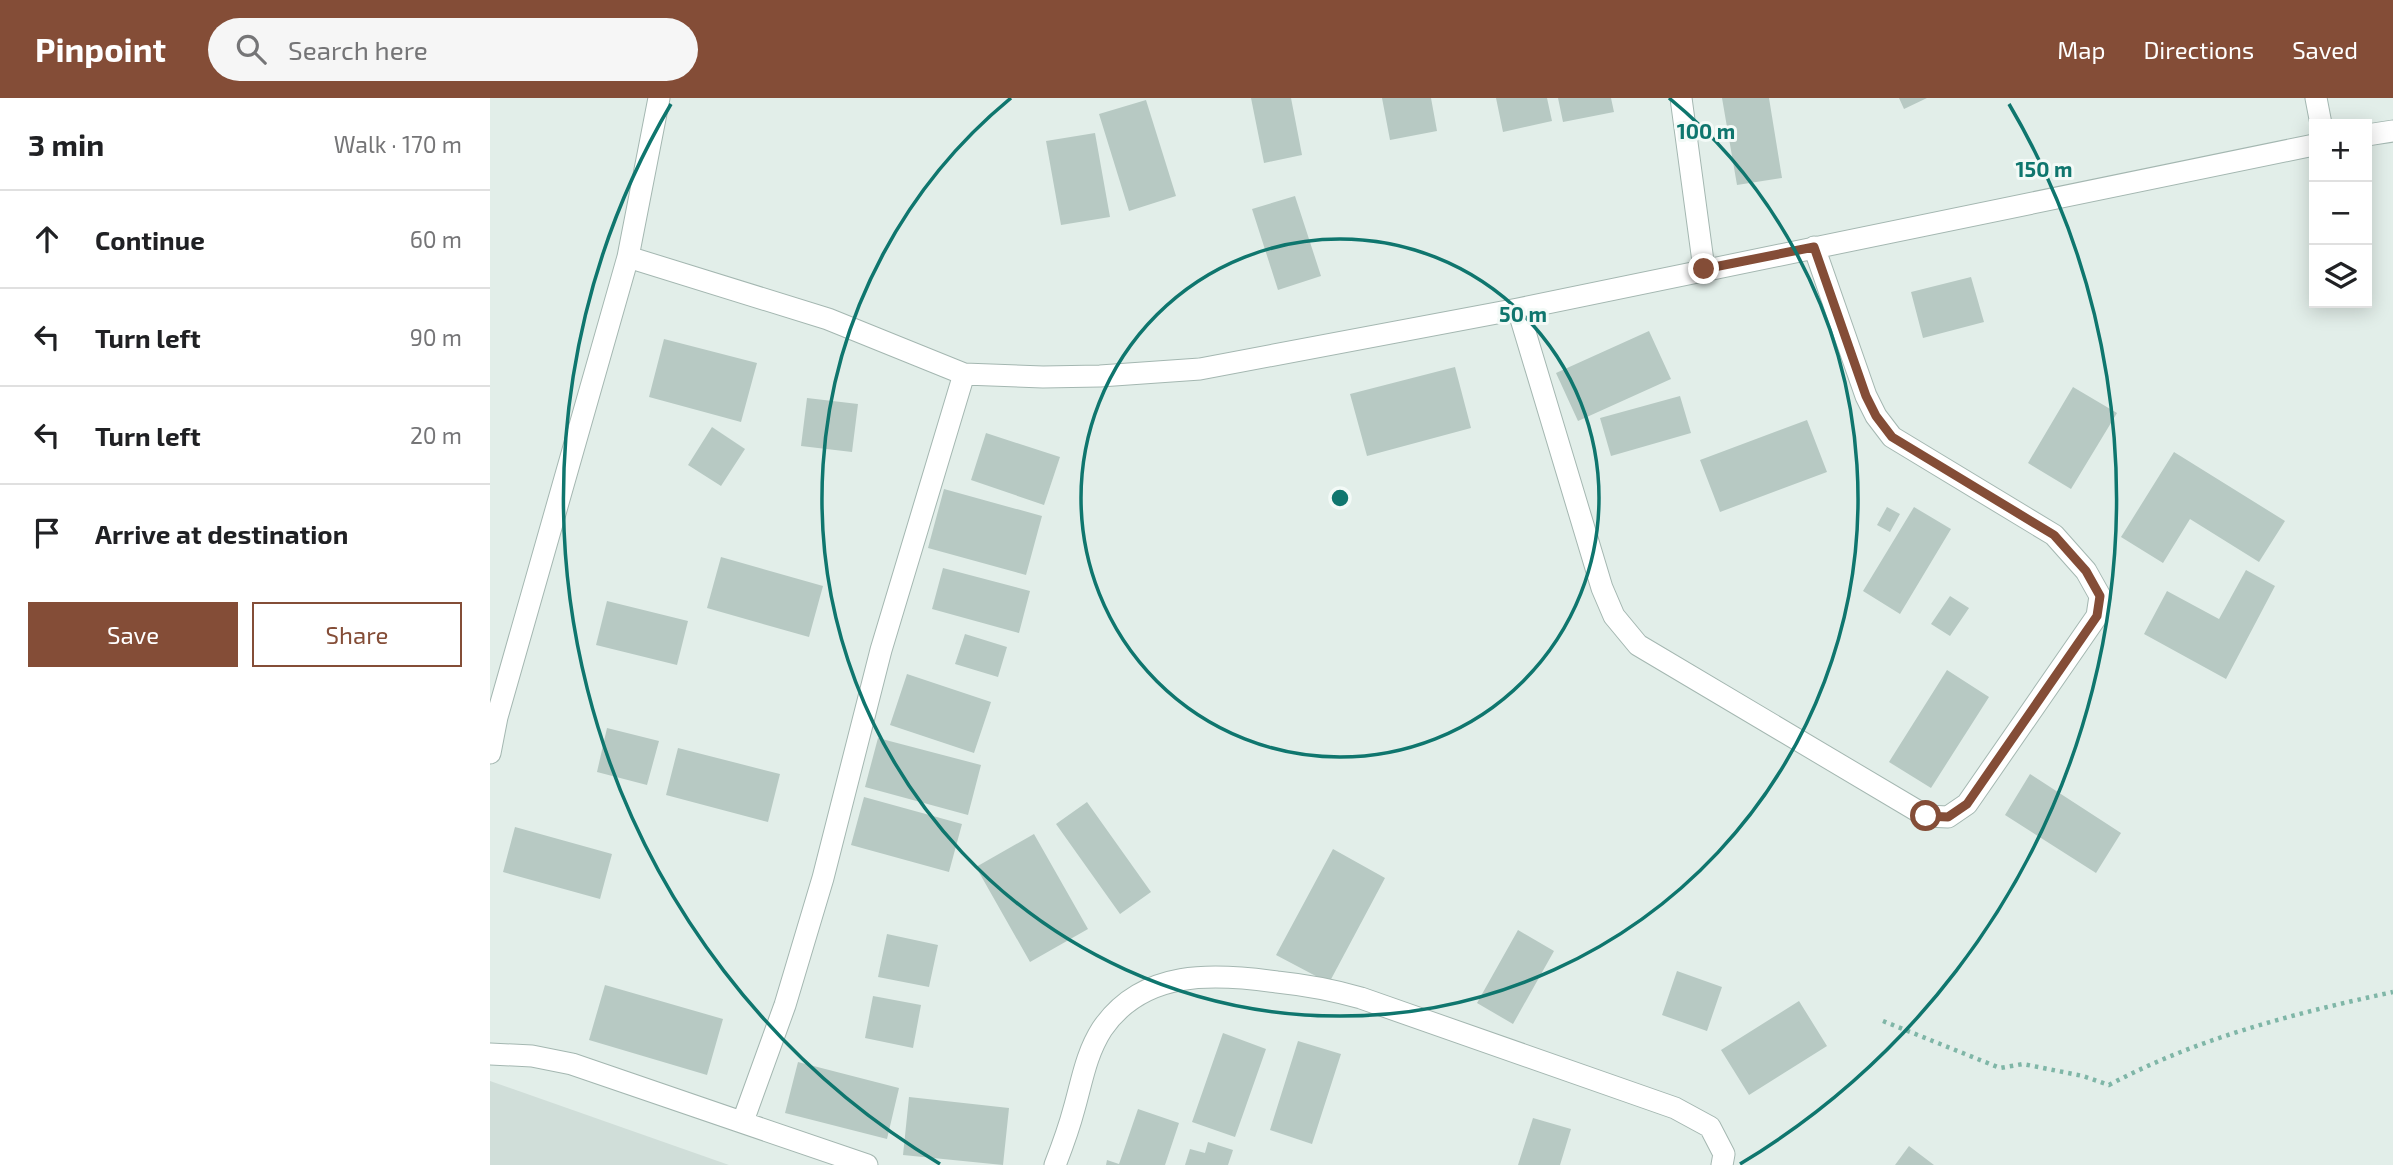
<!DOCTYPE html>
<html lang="en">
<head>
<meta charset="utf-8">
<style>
  body { margin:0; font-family:"Exo 2",sans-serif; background:#f6f6f6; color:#202124 }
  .controls { position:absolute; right:21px; top:21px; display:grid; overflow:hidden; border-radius:0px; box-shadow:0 4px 18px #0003 }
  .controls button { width:63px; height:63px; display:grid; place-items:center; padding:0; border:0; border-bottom:2px solid #e0e0e0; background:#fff; color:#202124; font:35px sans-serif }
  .stop { position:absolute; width:21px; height:21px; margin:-16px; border:5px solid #844d37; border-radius:50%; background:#fff }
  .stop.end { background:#844d37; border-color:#fff; box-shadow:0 2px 7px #0008 }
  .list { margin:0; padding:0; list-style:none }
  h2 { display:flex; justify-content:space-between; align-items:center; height:91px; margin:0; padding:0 28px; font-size:30px }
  h2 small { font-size:23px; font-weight:400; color:#757577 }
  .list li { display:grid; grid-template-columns:46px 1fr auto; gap:21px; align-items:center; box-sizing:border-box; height:98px; padding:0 28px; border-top:2px solid #e0e0e0 }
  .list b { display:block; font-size:26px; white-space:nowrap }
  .list em { font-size:23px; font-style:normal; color:#757577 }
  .actions { display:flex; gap:14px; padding:21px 28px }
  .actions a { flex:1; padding:16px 0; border:2px solid #844d37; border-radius:0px; text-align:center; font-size:24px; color:#844d37 }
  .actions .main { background:#844d37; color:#fff }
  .icon { flex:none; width:38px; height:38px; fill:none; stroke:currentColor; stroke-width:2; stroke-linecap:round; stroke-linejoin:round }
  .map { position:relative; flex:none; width:1903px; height:1067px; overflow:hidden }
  header { display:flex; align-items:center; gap:42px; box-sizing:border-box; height:98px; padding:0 35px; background:#844d37; color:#fff }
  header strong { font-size:33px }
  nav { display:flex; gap:38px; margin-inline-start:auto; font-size:24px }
  .search { width:490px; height:63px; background:#f6f6f6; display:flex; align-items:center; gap:18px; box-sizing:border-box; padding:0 24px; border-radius:38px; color:#757577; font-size:26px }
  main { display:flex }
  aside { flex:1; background:#fff }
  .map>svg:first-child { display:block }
  .built { fill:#d0ded9 }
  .building { fill:#b7c9c3 }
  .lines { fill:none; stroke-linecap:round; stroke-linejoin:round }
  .minor-casing { stroke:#a4b7b1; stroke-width:23 }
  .path { stroke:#7fb6a7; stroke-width:4.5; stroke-dasharray:3.5 5; stroke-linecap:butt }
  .minor { stroke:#fff; stroke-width:21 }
  .route { stroke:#844d37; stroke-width:9 }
  .ring { fill:none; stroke:#0f766e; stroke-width:3.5 }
  .centre { fill:#0f766e; stroke:#f3faf7; stroke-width:3.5 }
  .ring-label { font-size:21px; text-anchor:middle; font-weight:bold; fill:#0f766e; stroke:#f3faf7; stroke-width:6; stroke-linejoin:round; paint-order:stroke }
</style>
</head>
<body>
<header>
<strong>Pinpoint</strong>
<div class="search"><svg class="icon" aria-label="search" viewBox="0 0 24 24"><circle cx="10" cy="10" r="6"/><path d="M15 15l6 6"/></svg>Search here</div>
<nav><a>Map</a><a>Directions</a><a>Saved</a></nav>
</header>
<main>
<aside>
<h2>3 min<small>Walk · 170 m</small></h2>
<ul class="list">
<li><svg class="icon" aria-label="ahead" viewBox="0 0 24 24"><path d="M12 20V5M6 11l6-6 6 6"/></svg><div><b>Continue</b></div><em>60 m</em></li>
<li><svg class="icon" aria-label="left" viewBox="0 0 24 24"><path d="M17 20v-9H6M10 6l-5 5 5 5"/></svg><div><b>Turn left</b></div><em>90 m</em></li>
<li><svg class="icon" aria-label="left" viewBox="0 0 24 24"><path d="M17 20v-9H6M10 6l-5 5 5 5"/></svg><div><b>Turn left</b></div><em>20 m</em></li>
<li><svg class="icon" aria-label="arrive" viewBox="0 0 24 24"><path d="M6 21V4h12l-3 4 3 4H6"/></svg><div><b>Arrive at destination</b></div></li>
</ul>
<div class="actions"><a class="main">Save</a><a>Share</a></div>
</aside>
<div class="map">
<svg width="1903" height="1067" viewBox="0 0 1903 1067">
  <rect width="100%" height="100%" fill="#e2eee9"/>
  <path class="built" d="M0,983L239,1067H0Z"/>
  <path class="building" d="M761,0H801L812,57L774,65Z
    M892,0H941L947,33L900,42Z
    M1006,0H1057L1062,23L1013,34Z
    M1068,0H1121L1124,14L1073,24Z
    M1232,0H1279L1292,80L1247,87Z
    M1409,0H1437L1414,11Z
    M656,2L686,98L639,113L609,16Z
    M605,35L620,119L571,127L556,43Z
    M805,98L831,178L788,192L762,111Z
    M1481,179L1494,224L1433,240L1421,194Z
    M1159,233L1181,281L1088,323L1066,275Z
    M174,241L267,265L251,324L159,299Z
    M965,269L981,330L877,358L860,296Z
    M1583,289L1627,315L1581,391L1538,365Z
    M1190,298L1201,335L1121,358L1110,320Z
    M317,300L368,306L362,354L311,348Z
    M1317,322L1337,374L1230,414L1210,362Z
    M222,329L255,351L231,388L198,367Z
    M496,335L570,359L554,407L481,382Z
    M1684,354L1795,423L1769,464L1700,421L1673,465L1631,439Z
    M454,391L552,418L536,477L438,450Z
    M1397,409L1410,416L1400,434L1387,427Z
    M1424,409L1461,431L1410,516L1373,493Z
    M231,459L333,488L319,539L217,510Z
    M453,470L540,493L529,535L442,511Z
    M1756,472L1785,488L1736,581L1654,536L1677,493L1729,521Z
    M1460,498L1479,510L1460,538L1441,526Z
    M117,503L198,523L187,567L106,547Z
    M475,536L517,549L508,579L465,566Z
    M1457,572L1499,599L1441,690L1399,664Z
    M417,576L501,604L484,655L400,627Z
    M117,630L169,643L157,687L107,674Z
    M388,640L491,667L478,717L375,689Z
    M188,650L290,676L278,724L176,697Z
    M1540,676L1631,735L1606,775L1515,717Z
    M374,699L472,726L459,774L361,747Z
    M597,704L661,794L630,816L566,726Z
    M25,729L122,756L110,801L13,774Z
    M544,736L598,831L540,864L486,769Z
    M843,751L895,780L839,885L786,857Z
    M1028,832L1064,853L1023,926L987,905Z
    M397,836L448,847L439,889L388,879Z
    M1187,873L1232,889L1217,933L1172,917Z
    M115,887L233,921L217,977L99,942Z
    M383,898L431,907L423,950L375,940Z
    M1309,903L1337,948L1259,997L1231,952Z
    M733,935L776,951L745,1039L702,1024Z
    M808,943L851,956L822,1046L780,1032Z
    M308,964L409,990L397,1041L295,1015Z
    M419,999L519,1010L513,1067L413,1057Z
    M648,1011L689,1025L675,1067H616L617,1062L629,1066Z
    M1043,1020L1081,1031L1070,1067H1028Z
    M718,1044L743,1052L738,1067H695L700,1051L715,1055Z
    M1419,1048L1444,1067H1405Z"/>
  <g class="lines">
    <g class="minor-casing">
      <path id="minor" d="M1191,0L1214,171
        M1826,0L1831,26
        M1877,37L1903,33
        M138,159L338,221L474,276L553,279L610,278L710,271L1028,211L1824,47
        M1028,211L1112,490L1124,518L1148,547L1436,718L1458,719L1477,706L1607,518L1610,498L1596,473L1564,437L1402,339L1386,318L1376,298L1324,149
        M0,655L7,619L138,159L169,0
        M0,956L42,958L82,966L377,1067
        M253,1023L295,907L333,780L391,552L474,276
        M565,1067C572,1049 579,1030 584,1011C592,983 596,956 612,931C653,871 724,875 787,884C816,887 843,892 871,900L1185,1010L1220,1029L1234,1056L1232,1067"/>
    </g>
    <path class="path" d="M1393,923L1510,970L1533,966L1593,978L1619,987C1707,940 1806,915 1903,894"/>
    <use href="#minor" class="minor"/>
  </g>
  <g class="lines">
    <path class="route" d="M1214,171L1324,149L1376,298L1386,318L1402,339L1564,437L1596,473L1610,498L1607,518L1477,706L1458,719L1436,718"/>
  </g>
  <g class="ring">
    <circle cx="850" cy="400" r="259"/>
    <path d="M1179 0A518 518 0 1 1 521 0"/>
    <path d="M450 1066A777 777 0 0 1 181 6M1519 6A777 777 0 0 1 1250 1066"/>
  </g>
  <circle cx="850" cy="400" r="10" class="centre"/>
  <g class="ring-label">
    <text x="1216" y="41">100 m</text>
    <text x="1554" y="79">150 m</text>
    <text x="1033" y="224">50 m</text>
  </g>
</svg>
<div class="controls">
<button>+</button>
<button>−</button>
<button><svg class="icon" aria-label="layers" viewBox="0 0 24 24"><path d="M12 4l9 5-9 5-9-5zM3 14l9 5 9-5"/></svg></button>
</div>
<div class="stop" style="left:1436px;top:718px"></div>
<div class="stop end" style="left:1214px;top:171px"></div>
</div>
</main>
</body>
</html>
